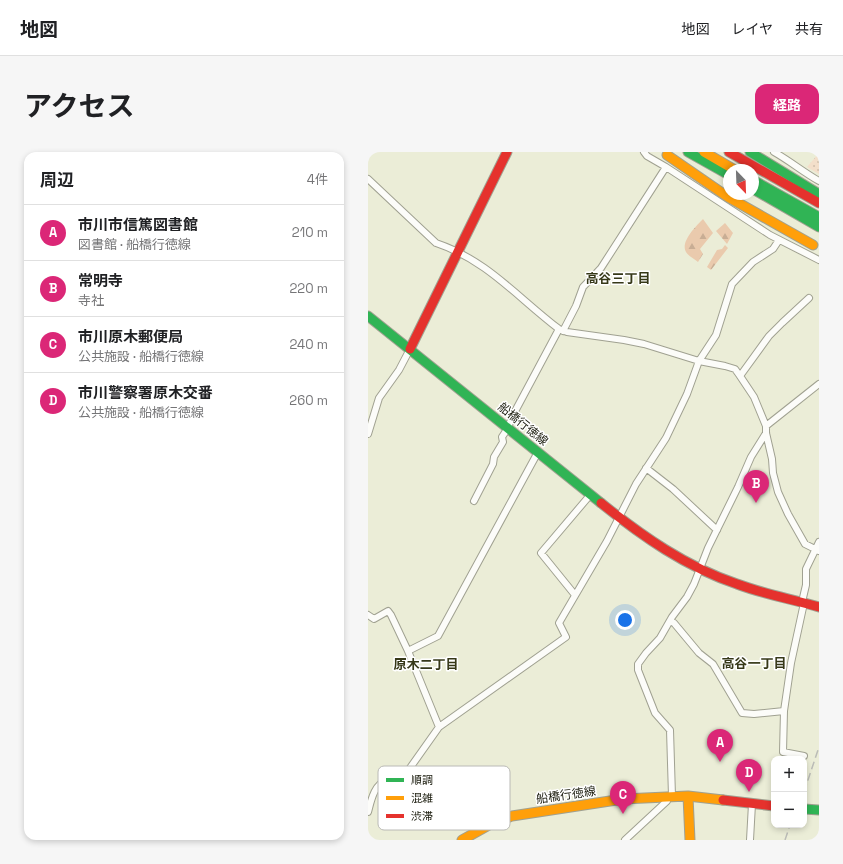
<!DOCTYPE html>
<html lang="ja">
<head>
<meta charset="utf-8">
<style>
  body { margin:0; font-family:"Space Grotesk","Noto Sans JP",sans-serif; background:#f6f6f6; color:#202124 }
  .controls { position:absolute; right:12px; bottom:12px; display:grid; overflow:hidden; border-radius:8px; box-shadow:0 2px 6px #0003 }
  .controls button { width:36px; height:36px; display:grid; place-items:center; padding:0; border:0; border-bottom:1px solid #e0e0e0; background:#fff; color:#202124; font:20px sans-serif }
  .compass { position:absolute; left:355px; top:12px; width:36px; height:36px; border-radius:50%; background:#fff; box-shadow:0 2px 6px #0003; rotate:157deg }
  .you { position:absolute; left:257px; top:468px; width:14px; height:14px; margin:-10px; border:3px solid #fff; border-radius:50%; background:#1a73e8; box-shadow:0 0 0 6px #1a73e833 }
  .badge { display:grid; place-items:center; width:26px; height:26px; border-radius:50%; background:#db2777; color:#fff; font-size:13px; font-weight:700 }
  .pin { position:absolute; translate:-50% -33px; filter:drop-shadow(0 1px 2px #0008) }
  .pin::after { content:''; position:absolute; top:21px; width:14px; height:12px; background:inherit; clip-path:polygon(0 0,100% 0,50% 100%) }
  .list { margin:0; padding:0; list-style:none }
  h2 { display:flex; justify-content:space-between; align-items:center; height:52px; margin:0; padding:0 16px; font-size:17px }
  h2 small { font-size:13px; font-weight:400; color:#757577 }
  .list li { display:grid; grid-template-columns:26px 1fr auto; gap:12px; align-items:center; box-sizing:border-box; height:56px; padding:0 16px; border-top:1px solid #e0e0e0 }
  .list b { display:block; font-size:15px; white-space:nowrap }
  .list p { margin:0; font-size:13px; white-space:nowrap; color:#757577 }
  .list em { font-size:13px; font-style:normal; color:#757577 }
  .map { position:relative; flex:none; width:451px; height:688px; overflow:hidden; border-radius:12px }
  header { display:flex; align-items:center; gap:24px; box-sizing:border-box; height:56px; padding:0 20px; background:#fff; border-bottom:1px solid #e0e0e0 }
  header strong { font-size:19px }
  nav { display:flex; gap:22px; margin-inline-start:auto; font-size:14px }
  .intro { display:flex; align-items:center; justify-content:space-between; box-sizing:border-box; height:96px; padding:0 24px }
  h1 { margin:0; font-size:28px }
  .button { padding:10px 18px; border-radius:12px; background:#db2777; color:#fff; font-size:14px; font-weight:700 }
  main { display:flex; gap:24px; padding:0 24px }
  aside { flex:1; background:#fff; border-radius:12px; box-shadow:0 2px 6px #0003 }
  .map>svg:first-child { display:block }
  .grass { fill:url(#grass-dots) }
  .forest { fill:url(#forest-firs) }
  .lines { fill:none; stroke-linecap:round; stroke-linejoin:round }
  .street-casing { stroke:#a0a191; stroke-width:8 }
  .fast-casing { stroke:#a0a191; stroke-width:11 }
  .slow-casing { stroke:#a0a191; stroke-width:11 }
  .jam-casing { stroke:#a0a191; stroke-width:11 }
  .street { stroke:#fcfcf9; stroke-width:6 }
  .fast { stroke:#30b455; stroke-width:9 }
  .slow { stroke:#ff9f0a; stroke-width:9 }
  .jam { stroke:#e5322d; stroke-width:9 }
  .rail { stroke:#bbbcb7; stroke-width:1.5; stroke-dasharray:8 4; stroke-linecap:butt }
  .labels { text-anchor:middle; stroke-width:3; stroke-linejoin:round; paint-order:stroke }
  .street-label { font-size:12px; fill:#191a0c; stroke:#fff }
  .neighbourhood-label { font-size:13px; font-weight:bold; fill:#363818; stroke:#fff }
  .key { fill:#fff; stroke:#babab6; stroke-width:1 }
  .key-label { font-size:11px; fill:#191a0c }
</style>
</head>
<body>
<header>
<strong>地図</strong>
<nav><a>地図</a><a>レイヤ</a><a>共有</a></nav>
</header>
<div class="intro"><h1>アクセス</h1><a class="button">経路</a></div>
<main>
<aside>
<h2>周辺<small>4件</small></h2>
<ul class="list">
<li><span class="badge">A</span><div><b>市川市信篤図書館</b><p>図書館 · 船橋行徳線</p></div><em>210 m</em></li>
<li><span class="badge">B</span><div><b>常明寺</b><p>寺社</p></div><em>220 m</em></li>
<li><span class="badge">C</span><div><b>市川原木郵便局</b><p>公共施設 · 船橋行徳線</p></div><em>240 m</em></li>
<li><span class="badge">D</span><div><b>市川警察署原木交番</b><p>公共施設 · 船橋行徳線</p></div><em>260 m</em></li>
</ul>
</aside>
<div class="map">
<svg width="451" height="688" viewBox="0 0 451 688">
  <defs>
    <pattern id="grass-dots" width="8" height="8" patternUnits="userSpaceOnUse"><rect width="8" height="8" fill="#f3dfca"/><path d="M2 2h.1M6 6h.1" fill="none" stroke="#d0bfac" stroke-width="1.8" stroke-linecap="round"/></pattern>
    <pattern id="forest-firs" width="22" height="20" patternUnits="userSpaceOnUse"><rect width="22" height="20" fill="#eacaad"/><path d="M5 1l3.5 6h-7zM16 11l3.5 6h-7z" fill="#c8ad94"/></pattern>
  </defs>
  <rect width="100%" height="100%" fill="#ebedd7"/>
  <path class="grass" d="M451,1V22L439,15Z"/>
  <path class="forest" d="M335,67L345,81L332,97L335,102L330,110C327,107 320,104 318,100C312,90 328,74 335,67Z
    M357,71L365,81L359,92L348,79Z
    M357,93L360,96L343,118L339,115L349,98L354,97Z"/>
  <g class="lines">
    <g class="street-casing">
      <path id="street" d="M276,0L279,4L298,15L402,83L451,108
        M406,0C422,9 435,20 451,29
        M0,27L68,91C119,108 150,146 191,177L199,180L256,188L276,192L331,209L357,214L367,217L372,224L386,245L398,274V281L404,307L405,321L410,340L420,362L437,392L451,399
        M195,179L208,154L215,135L233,116L298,15
        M372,224L401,184L414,171L441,146
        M398,274L451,232
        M0,282L11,246L31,218L42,197
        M278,316L305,337L349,378
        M106,349L125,312L126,305L135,290L134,285L140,276L144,265L191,177
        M207,443L173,401L223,342
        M434,450L438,433V417L451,390
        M0,463L6,467L20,459L23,463L40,499L71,575
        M302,469L306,471L331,501L345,512L374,561L386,562L416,559
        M40,499L70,484L170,300
        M436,604L415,600L416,559L423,511L436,451
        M304,644L302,578L287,561L270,518V512L278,501L292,486L304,465L319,445L326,432L340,396L370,335L383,305L398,281
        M0,660C3,649 6,632 19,628C25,626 31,626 37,623L71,575L198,485L191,471L239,389L268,332L298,286L319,242L331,209L348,183L364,132L385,110L405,97L411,88
        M257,688L299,649L300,644
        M382,688L384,652"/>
    </g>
    <g class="fast-casing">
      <path id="fast" d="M320,0L361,23
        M382,0L451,42
        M385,28L451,65
        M385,37L451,75
        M0,164L233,351
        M436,657L451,658"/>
    </g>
    <g class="slow-casing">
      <path id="slow" d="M336,0L367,18
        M299,3L360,45L445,93
        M320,644L322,688
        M94,688L121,673L144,664L255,647L320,644L355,648"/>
    </g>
    <g class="jam-casing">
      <path id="jam" d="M361,0L451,51
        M42,197L139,0
        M233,351C274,384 318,415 369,432C395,442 424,447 451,455
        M355,648L406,654"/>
    </g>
    <use href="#street" class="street"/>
    <use href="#fast" class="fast"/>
    <use href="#slow" class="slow"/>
    <use href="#jam" class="jam"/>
    <path class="rail" d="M436,640L451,595
      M417,688L422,673"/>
  </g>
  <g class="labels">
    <g class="street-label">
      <text transform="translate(155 272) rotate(39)" y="4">船橋行徳線</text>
      <text transform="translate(198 643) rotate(-8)" y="4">船橋行徳線</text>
    </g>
    <g class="neighbourhood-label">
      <text x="250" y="131">高谷三丁目</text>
      <text x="386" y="516">高谷一丁目</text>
      <text x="58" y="517">原木二丁目</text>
    </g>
  </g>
  <rect x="10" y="614" width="132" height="64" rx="6" class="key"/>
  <rect x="18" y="626" width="18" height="4" fill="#30b455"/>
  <rect x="18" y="644" width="18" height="4" fill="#ff9f0a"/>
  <rect x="18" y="662" width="18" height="4" fill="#e5322d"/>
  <g class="key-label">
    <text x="43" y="632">順調</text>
    <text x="43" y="650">混雑</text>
    <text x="43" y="668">渋滞</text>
  </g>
</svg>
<div class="controls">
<button>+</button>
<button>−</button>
</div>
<svg class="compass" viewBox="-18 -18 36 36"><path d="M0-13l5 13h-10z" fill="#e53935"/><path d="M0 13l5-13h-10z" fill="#757577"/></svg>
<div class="you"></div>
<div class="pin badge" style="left:352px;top:610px">A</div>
<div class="pin badge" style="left:388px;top:351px">B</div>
<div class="pin badge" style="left:255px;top:662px">C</div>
<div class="pin badge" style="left:381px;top:640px">D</div>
</div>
</main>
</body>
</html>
